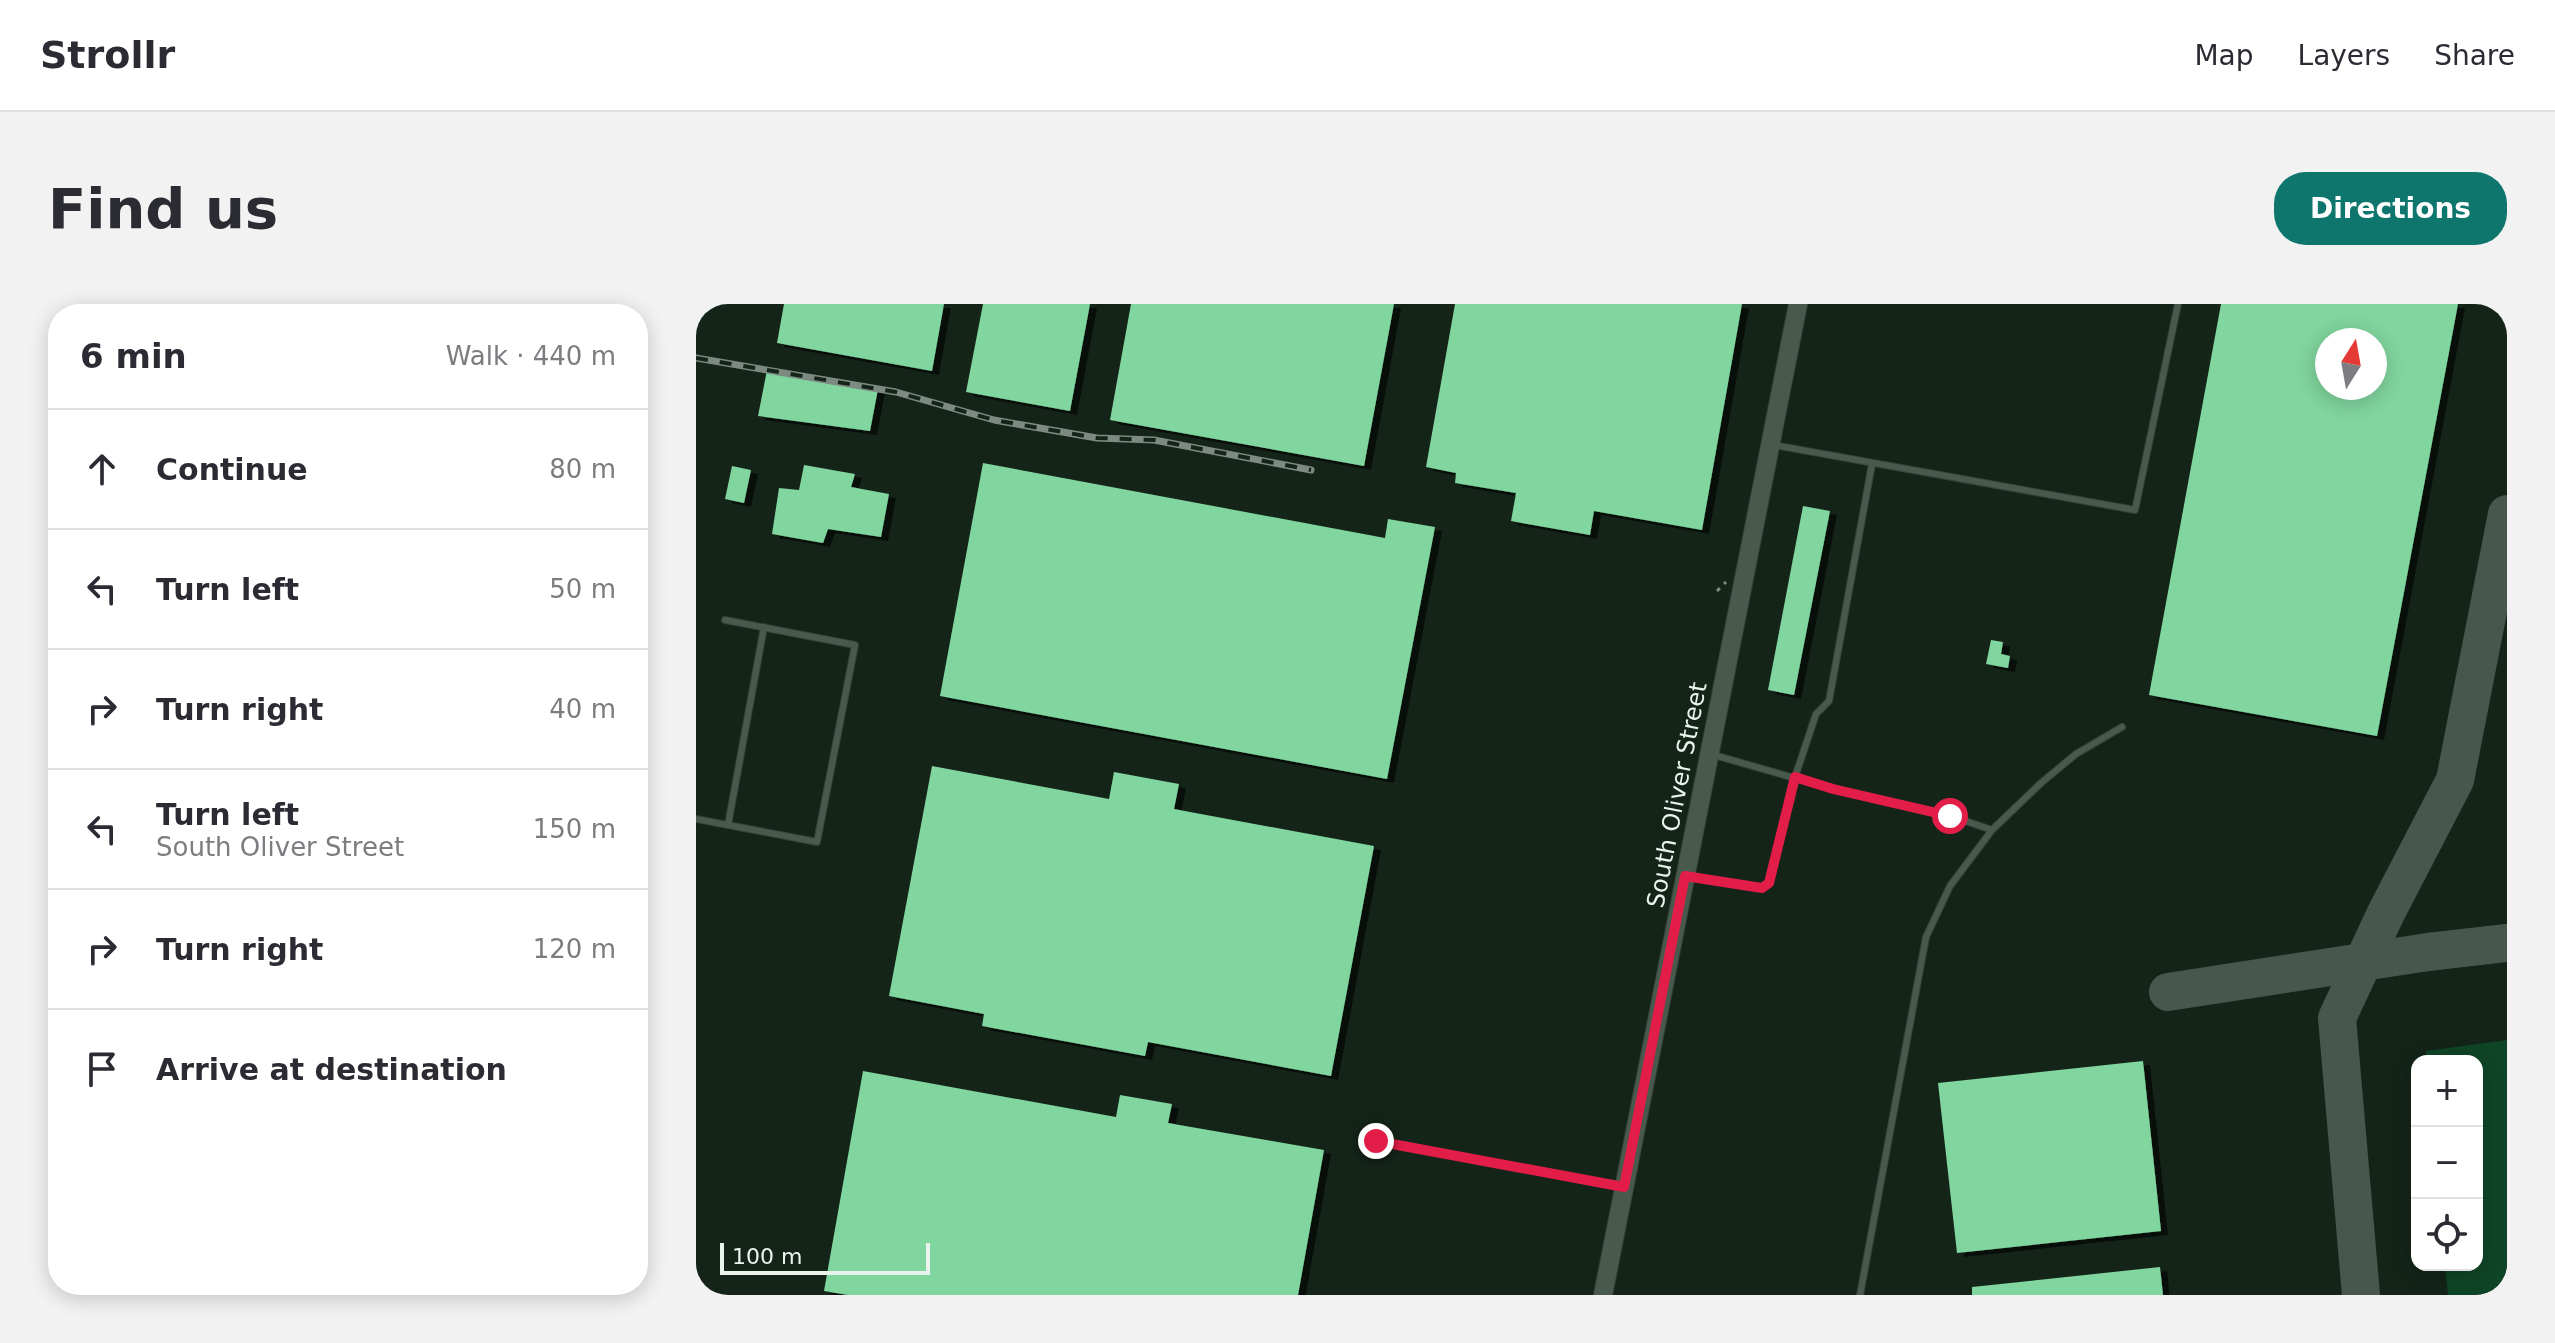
<!DOCTYPE html>
<html lang="en">
<head>
<meta charset="utf-8">
<style>
  body { margin:0; font-family:"DejaVu Sans",sans-serif; background:#f2f2f3; color:#2b2b33 }
  .controls { position:absolute; right:24px; bottom:24px; display:grid; overflow:hidden; border-radius:16px; box-shadow:0 4px 20px #0003 }
  .controls button { width:72px; height:72px; display:grid; place-items:center; padding:0; border:0; border-bottom:2px solid #e1e1e2; background:#fff; color:#2b2b33; font:40px sans-serif }
  .compass { position:absolute; left:1619px; top:24px; width:72px; height:72px; border-radius:50%; background:#fff; box-shadow:0 4px 20px #0003; rotate:11deg }
  .scale { position:absolute; left:24px; bottom:20px; width:210px; box-sizing:border-box; padding-left:8px; border:4px solid #e9f4ec; border-top:0; font-size:22px; line-height:28px; white-space:nowrap; color:#e9f4ec; -webkit-text-stroke:6px #142419; paint-order:stroke }
  .stop { position:absolute; width:24px; height:24px; margin:-18px; border:6px solid #e11d48; border-radius:50%; background:#fff }
  .stop.end { background:#e11d48; border-color:#fff; box-shadow:0 2px 8px #0008 }
  .list { margin:0; padding:0; list-style:none }
  h2 { display:flex; justify-content:space-between; align-items:center; height:104px; margin:0; padding:0 32px; font-size:34px }
  h2 small { font-size:26px; font-weight:400; color:#7c7c81 }
  .list li { display:grid; grid-template-columns:52px 1fr auto; gap:24px; align-items:center; box-sizing:border-box; height:120px; padding:0 32px; border-top:2px solid #e1e1e2 }
  .list b { display:block; font-size:30px; white-space:nowrap }
  .list p { margin:0; font-size:26px; white-space:nowrap; color:#7c7c81 }
  .list em { font-size:26px; font-style:normal; color:#7c7c81 }
  .icon { flex:none; width:44px; height:44px; fill:none; stroke:currentColor; stroke-width:2; stroke-linecap:round; stroke-linejoin:round }
  .map { position:relative; flex:none; width:1811px; height:991px; overflow:hidden; border-radius:32px }
  header { display:flex; align-items:center; gap:48px; box-sizing:border-box; height:112px; padding:0 40px; background:#fff; border-bottom:2px solid #e1e1e2 }
  header strong { font-size:38px }
  nav { display:flex; gap:44px; margin-inline-start:auto; font-size:28px }
  .intro { display:flex; align-items:center; justify-content:space-between; box-sizing:border-box; height:192px; padding:0 48px }
  h1 { margin:0; font-size:56px }
  .button { padding:20px 36px; border-radius:32px; background:#0f766e; color:#fff; font-size:28px; font-weight:700 }
  main { display:flex; gap:48px; padding:0 48px }
  aside { flex:1; background:#fff; border-radius:32px; box-shadow:0 4px 20px #0003 }
  .map>svg:first-child { display:block }
  .green { fill:#0f4527 }
  .lines { fill:none; stroke-linecap:round; stroke-linejoin:round }
  .taxiway { stroke:#48574d; stroke-width:38 }
  .building { fill:#81d59e; fill-rule:evenodd; filter:url(#shadow) }
  .lane-casing { stroke:#354038; stroke-width:8 }
  .secondary-casing { stroke:#354038; stroke-width:20 }
  .path { stroke:#7f8c83; stroke-width:3; stroke-dasharray:4 6; stroke-linecap:butt }
  .lane { stroke:#485a4d; stroke-width:6 }
  .secondary { stroke:#485a4d; stroke-width:18 }
  .rail-casing { stroke:#7d8a81; stroke-width:7 }
  .rail { stroke:#142419; stroke-width:4; stroke-dasharray:12; stroke-linecap:butt }
  .route { stroke:#e11d48; stroke-width:10 }
  .labels { text-anchor:middle; stroke-width:8; stroke-linejoin:round; paint-order:stroke }
  .street-label { font-size:24px; fill:#e9f4ec; stroke:#142419 }
</style>
</head>
<body>
<header>
<strong>Strollr</strong>
<nav><a>Map</a><a>Layers</a><a>Share</a></nav>
</header>
<div class="intro"><h1>Find us</h1><a class="button">Directions</a></div>
<main>
<aside>
<h2>6 min<small>Walk · 440 m</small></h2>
<ul class="list">
<li><svg class="icon" aria-label="ahead" viewBox="0 0 24 24"><path d="M12 20V5M6 11l6-6 6 6"/></svg><div><b>Continue</b></div><em>80 m</em></li>
<li><svg class="icon" aria-label="left" viewBox="0 0 24 24"><path d="M17 20v-9H6M10 6l-5 5 5 5"/></svg><div><b>Turn left</b></div><em>50 m</em></li>
<li><svg class="icon" aria-label="right" viewBox="0 0 24 24"><path d="M7 20v-9h11M14 6l5 5-5 5"/></svg><div><b>Turn right</b></div><em>40 m</em></li>
<li><svg class="icon" aria-label="left" viewBox="0 0 24 24"><path d="M17 20v-9H6M10 6l-5 5 5 5"/></svg><div><b>Turn left</b><p>South Oliver Street</p></div><em>150 m</em></li>
<li><svg class="icon" aria-label="right" viewBox="0 0 24 24"><path d="M7 20v-9h11M14 6l5 5-5 5"/></svg><div><b>Turn right</b></div><em>120 m</em></li>
<li><svg class="icon" aria-label="arrive" viewBox="0 0 24 24"><path d="M6 21V4h12l-3 4 3 4H6"/></svg><div><b>Arrive at destination</b></div></li>
</ul>
</aside>
<div class="map">
<svg width="1811" height="991" viewBox="0 0 1811 991">
  <defs>
    <filter id="shadow"><feDropShadow dx="7" dy="4" stdDeviation="0" flood-color="#0009"/></filter>
  </defs>
  <rect width="100%" height="100%" fill="#142419"/>
  <path class="green" d="M1811,736V991H1752L1749,961H1781V757H1731L1730,747Z"/>
  <g class="lines">
    <path class="taxiway" d="M1472,688L1732,648L1811,639
      M1665,991L1641,714L1690,609L1759,476L1811,210"/>
  </g>
  <path class="building" d="M88,0H248L236,67L81,39Z
    M287,0H394L374,107L270,88Z
    M435,0H698L668,162L414,116Z
    M759,0H1046L1006,226L898,207L894,231L815,217L820,189L759,179L760,169L730,163Z
    M1525,0H1762L1681,432L1453,391ZM1631,36H1679V84H1631Z
    M71,66L182,85L174,127L62,112Z
    M287,159L689,234L692,215L739,223L691,475L244,392Z
    M108,161L159,170L155,183L193,190L185,233L132,225L127,239L76,230L83,184L103,186Z
    M36,162L55,166L48,199L29,195Z
    M1107,202L1134,207L1098,391L1072,386Z
    M1295,336L1307,338L1305,350L1314,352L1312,364L1290,360Z
    M236,462L413,495L418,468L483,480L478,505L678,542L635,772L452,738L449,752L286,722L288,710L193,692Z
    M1447,757L1465,927L1261,949L1242,779Z
    M167,767L420,813L424,791L476,800L472,819L628,846L602,991H152L128,987Z
    M1464,963L1467,991H1276V983Z"/>
  <g class="lines">
    <g class="lane-casing">
      <path id="lane" d="M1078,141L1439,206L1482,0
        M1018,451L1137,485L1264,515L1296,526
        M0,515L121,538L159,341L29,316
        M32,521L68,323
        M990,572L1066,584L1073,579L1099,473L1120,410L1133,397L1176,160
        M680,837L925,882
        M1164,991L1230,633L1254,582L1296,526L1345,479L1380,450L1426,423"/>
    </g>
    <g class="secondary-casing">
      <path id="secondary" d="M907,991L1102,0"/>
    </g>
    <path class="path" d="M1021,287L1030,278"/>
    <use href="#lane" class="lane"/>
    <use href="#secondary" class="secondary"/>
    <g class="rail-casing">
      <path id="rail" d="M0,54L200,88L298,116L401,134L458,136L615,166"/>
    </g>
    <use href="#rail" class="rail"/>
  </g>
  <g class="lines">
    <path class="route" d="M680,837L928,883L989,572L1066,584L1073,579L1099,473L1137,485L1254,512"/>
  </g>
  <g class="labels">
    <g class="street-label">
      <text transform="translate(981 491) rotate(-79)" y="8">South Oliver Street</text>
    </g>
  </g>
</svg>
<div class="controls">
<button>+</button>
<button>−</button>
<button><svg class="icon" aria-label="locate" viewBox="0 0 24 24"><circle cx="12" cy="12" r="6"/><path d="M12 2v4M12 18v4M2 12h4M18 12h4"/></svg></button>
</div>
<svg class="compass" viewBox="-18 -18 36 36"><path d="M0-13l5 13h-10z" fill="#e53935"/><path d="M0 13l5-13h-10z" fill="#7c7c81"/></svg>
<div class="scale">100 m</div>
<div class="stop" style="left:1254px;top:512px"></div>
<div class="stop end" style="left:680px;top:837px"></div>
</div>
</main>
</body>
</html>
